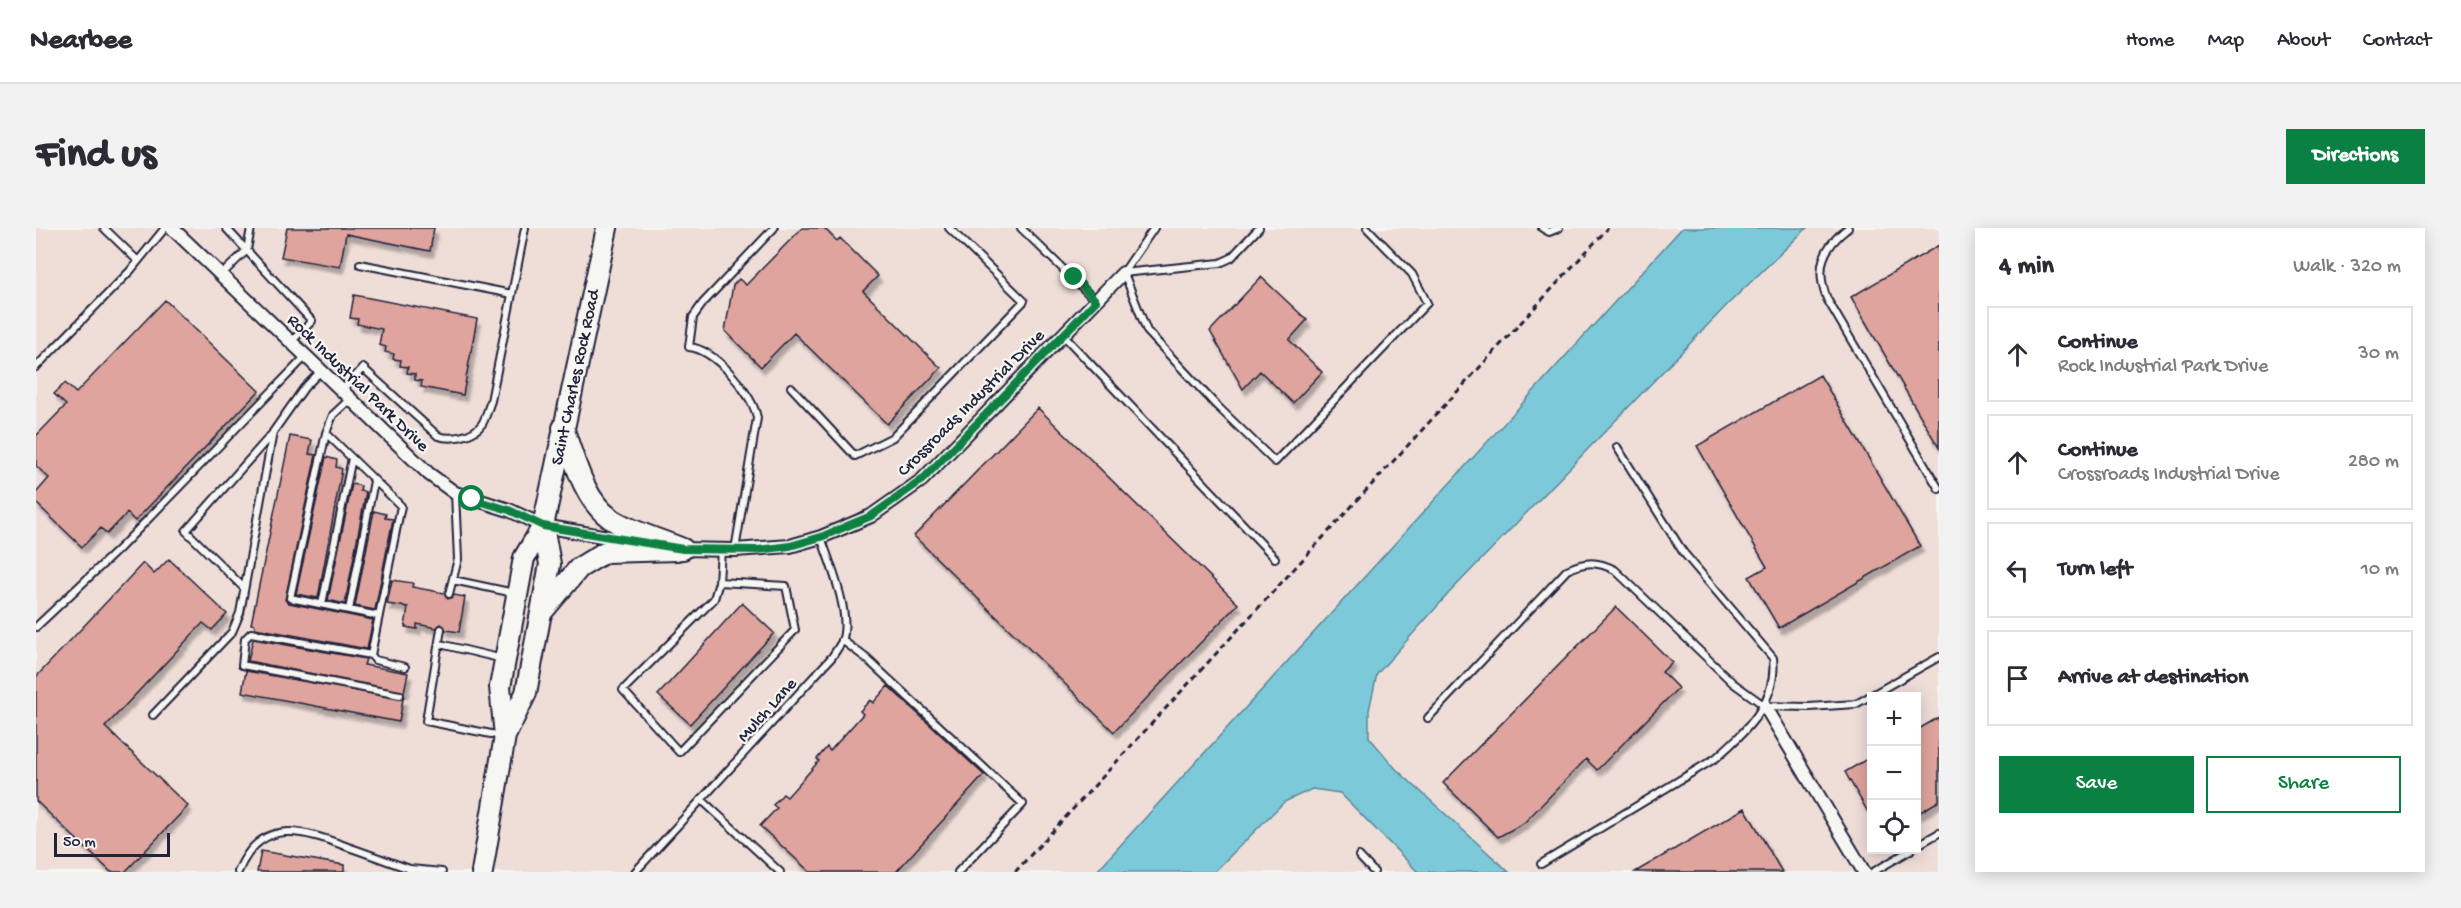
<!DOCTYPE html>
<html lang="en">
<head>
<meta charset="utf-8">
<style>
  body { margin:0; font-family:"Gochi Hand",sans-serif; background:#f2f2f3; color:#2b2b33 }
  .controls { position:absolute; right:18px; bottom:18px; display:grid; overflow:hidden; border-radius:0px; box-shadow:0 3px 15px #0003 }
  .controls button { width:54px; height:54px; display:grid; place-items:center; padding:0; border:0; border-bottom:2px solid #e1e1e2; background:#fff; color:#2b2b33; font:30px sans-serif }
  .scale { position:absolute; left:18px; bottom:15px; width:116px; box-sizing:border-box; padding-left:6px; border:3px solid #22223b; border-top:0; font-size:16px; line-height:21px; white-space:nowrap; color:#22223b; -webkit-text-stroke:4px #f6f6f2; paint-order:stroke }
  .stop { position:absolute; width:18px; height:18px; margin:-14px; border:4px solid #0b8043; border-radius:50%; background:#fff }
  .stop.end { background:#0b8043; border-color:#fff; box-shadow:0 2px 6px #0008 }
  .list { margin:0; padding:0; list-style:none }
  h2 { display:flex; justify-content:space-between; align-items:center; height:78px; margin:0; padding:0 24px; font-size:26px }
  h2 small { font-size:20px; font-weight:400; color:#7c7c81 }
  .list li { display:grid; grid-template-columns:39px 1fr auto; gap:18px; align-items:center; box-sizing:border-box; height:96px; margin:0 12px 12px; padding:0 12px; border:2px solid #e1e1e2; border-radius:0px }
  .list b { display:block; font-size:22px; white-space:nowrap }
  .list p { margin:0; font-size:20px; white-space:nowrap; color:#7c7c81 }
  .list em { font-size:20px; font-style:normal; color:#7c7c81 }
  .actions { display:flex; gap:12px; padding:18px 24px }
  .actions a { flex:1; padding:14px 0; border:2px solid #0b8043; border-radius:0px; text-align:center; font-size:21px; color:#0b8043 }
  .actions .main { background:#0b8043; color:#fff }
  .icon { flex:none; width:33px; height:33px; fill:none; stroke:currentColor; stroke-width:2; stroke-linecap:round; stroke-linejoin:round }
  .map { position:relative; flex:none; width:1903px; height:644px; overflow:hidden; border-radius:0px }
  header { display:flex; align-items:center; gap:36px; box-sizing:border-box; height:84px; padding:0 30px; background:#fff; border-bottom:2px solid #e1e1e2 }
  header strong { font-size:28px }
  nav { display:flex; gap:33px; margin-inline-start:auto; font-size:21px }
  .intro { display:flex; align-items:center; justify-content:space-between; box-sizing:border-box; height:144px; padding:0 36px }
  h1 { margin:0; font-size:42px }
  .button { padding:15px 27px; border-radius:0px; background:#0b8043; color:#fff; font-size:21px; font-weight:700 }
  main { display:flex; gap:36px; padding:0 36px }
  aside { flex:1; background:#fff; border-radius:0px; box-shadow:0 3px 15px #0003 }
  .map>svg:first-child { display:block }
  .built { fill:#efddd8; fill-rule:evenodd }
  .water { fill:#7ccad9; stroke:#58879a; stroke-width:1.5 }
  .building { fill:#dea49d; stroke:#22223b; stroke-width:1.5; filter:url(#shadow) }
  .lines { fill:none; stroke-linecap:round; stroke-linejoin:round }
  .lane-casing { stroke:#22223b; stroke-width:10 }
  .street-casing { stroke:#22223b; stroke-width:16 }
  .primary-casing { stroke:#22223b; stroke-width:24 }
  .path { stroke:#22223b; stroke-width:3; stroke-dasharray:6 4.5; stroke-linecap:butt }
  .lane { stroke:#f6f6f2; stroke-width:6 }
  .street { stroke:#f6f6f2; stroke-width:12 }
  .primary { stroke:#f6f6f2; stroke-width:20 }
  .route { stroke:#0b8043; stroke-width:8 }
  .labels { text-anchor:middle; stroke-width:4.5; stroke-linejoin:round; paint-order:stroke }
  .street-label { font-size:18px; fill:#22223b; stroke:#f6f6f2 }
</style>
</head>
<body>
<header>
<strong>Nearbee</strong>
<nav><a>Home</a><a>Map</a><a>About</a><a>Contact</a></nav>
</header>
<div class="intro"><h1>Find us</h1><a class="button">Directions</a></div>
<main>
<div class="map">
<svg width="1903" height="644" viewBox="0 0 1903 644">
  <defs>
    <filter id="shadow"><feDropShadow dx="3.5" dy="6" stdDeviation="1.5" flood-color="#0004"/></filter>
  </defs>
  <rect width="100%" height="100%" fill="#f6f6f2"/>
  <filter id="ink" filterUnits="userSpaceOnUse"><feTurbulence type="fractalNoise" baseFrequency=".0167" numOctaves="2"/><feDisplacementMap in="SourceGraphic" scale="12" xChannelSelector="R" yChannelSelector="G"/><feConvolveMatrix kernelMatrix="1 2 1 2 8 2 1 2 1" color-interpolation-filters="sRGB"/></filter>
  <g filter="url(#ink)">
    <path class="built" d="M0,0H1903V644H0ZM1836,469H1880V622H1836Z"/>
    <path class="water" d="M1646,0H1771L1692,76L1413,365L1341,446L1333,482V509L1360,541L1473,644H1382L1304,565L1276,561L1248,574L1178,644H1060Z"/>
    <path class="building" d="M251,0H398L394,23L310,6L304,39L245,29Z
      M766,0H788L801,13L804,10L842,48L827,63L905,140L851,196L758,105L725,139L689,103L697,57L703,51L710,57Z
      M1903,17V220L1815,69Z
      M1225,49L1271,92L1253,112L1286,144L1257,175L1224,143L1207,161L1174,103Z
      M318,67L441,91L427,167L385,159L386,153L379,152V146L371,145L372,139L364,138L365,132L357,131L358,126L349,124L350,119L343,117L346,101L321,96L322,91L314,90Z
      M129,72L223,163L99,293L91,285L71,306L65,300L46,319L0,275V265L13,250L0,238V208L30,177L18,166L29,155L40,165Z
      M1784,147L1884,318L1743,400L1713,349L1731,339L1661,218Z
      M1002,180L1202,376L1078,504L878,308Z
      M254,208L276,212L273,226L280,227L249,372L253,375L337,392L331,421L219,400V397L215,396Z
      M290,229L301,232L300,239L306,241L282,370L260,366Z
      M316,256L325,258L324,263L330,264L309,376L292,372Z
      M338,283L350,286L349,290L357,291L339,382L319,378Z
      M133,331L191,386L176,402L167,395L69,499L152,578L89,644H75L0,573V449L107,335L118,346Z
      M356,352L377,355L376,359L408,365L412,371L418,367L429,369L423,404L410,402L405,396L400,400L381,396V401L369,399L372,379L351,376Z
      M706,375L738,405L654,496L622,467Z
      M1580,379L1636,434L1626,444L1642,460L1561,542L1550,531L1488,595L1462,609L1407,555Z
      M217,411L330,431L328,437L372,445L368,464L212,433Z
      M210,443L367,471L363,494L206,464Z
      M852,458L948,547L860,644H774L724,598L741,580L737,577L747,566L751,569L783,533L781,531L791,519L794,523L827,486L824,483L834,472L837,475Z
      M1903,489V573L1881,586V502Z
      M1836,528V591L1809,544Z
      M1709,580L1746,644H1599Z
      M225,623L308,637V644H221Z"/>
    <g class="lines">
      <g class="lane-casing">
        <path id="lane" d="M68,0L102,33
          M190,0L276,93L255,114
          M985,0L1060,73
          M1506,0L1513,4L1523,0
          M1812,0C1786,20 1779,40 1791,71L1903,261
          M324,36L476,66
          M1087,45L1184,35L1195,30L1223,0
          M1087,45L1118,0
          M1088,45L1111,103L1178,175L1239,234L1391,75L1376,46L1331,0
          M185,47L211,22L215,0
          M1027,107L1239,330
          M0,139L94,43L129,0
          M755,159L819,228L857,209L988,73L913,0
          M306,162L327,140L402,208C415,212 437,209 446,196C450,190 452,180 455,173L489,0
          M314,171L297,187L290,205L365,278L335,427L215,405L209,411L206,437L364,467
          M290,205L254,370L343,388
          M699,322L721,190C717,166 679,121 653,119L657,89L667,75L738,0
          M417,352L478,365
          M683,354L750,358L759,402L643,524L587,462L678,371L683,354L685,322
          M208,360L150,303L235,207
          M413,366L422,331L419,265
          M286,376L316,230
          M313,382L338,253
          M0,399L85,319L269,129
          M405,401L390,493L465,508
          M806,412L830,430L987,576L922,644
          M404,416L467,431
          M335,427L339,432L369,439
          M117,487L196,404L204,385L237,204L268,160L285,143
          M1392,490L1531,342C1550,333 1561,333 1579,342L1697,455L1729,478L1773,479L1820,476L1903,429
          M667,573L744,644
          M1880,618L1903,605
          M1323,628L1338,644
          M1505,636L1680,530C1710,503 1742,474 1737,430L1647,324L1581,219
          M374,643V641L406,644
          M202,644C225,588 267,602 312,619C333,626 353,634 374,641
          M599,644L796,429C799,424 803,419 806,413C816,387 794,336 785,309
          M1837,644L1875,622"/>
      </g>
      <g class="street-casing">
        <path id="street" d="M136,0L393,246L419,265L473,282L507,298L613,316
          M642,321L699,322L754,318L785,309L835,288L886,252L1087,45
          M1729,478L1828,644"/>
      </g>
      <g class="primary-casing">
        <path id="primary" d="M527,200C538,229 547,271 574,290C593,303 625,312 647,321
          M506,384L543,340L569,324L641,322
          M469,508L490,465L514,336L507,298
          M446,644L469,508L464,459L488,330L507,298L571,0"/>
      </g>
      <path class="path" d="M979,644L1572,0"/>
      <use href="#lane" class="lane"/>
      <use href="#street" class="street"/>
      <use href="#primary" class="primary"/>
    </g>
  </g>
  <g class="lines" filter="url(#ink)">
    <path class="route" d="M436,271L473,282L507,298L647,321L722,322L754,318L785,309L835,288L886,252L1060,73L1038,49"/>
  </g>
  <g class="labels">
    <g class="street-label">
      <text transform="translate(538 149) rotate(-78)" y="6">Saint Charles Rock Road</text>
      <text transform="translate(323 154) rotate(44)" y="6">Rock Industrial Park Drive</text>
      <text transform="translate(934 174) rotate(-45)" y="6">Crossroads Industrial Drive</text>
      <text transform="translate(730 481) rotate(-48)" y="6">Mulch Lane</text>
    </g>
  </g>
</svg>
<div class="controls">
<button>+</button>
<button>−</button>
<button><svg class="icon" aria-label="locate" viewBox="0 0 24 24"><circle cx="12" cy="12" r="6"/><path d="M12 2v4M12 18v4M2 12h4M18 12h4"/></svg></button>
</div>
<div class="scale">50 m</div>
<div class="stop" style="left:436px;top:271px"></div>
<div class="stop end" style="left:1038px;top:49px"></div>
</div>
<aside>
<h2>4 min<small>Walk · 320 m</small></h2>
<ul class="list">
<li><svg class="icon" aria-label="ahead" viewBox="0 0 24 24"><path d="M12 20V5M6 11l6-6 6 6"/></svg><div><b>Continue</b><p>Rock Industrial Park Drive</p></div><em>30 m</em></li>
<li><svg class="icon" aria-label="ahead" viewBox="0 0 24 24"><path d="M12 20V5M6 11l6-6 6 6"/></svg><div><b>Continue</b><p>Crossroads Industrial Drive</p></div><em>280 m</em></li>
<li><svg class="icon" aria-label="left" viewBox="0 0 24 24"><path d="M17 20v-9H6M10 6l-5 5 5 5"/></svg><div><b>Turn left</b></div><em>10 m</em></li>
<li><svg class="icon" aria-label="arrive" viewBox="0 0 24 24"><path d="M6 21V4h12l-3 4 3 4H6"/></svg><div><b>Arrive at destination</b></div></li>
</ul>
<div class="actions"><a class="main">Save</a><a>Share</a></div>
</aside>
</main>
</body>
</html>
